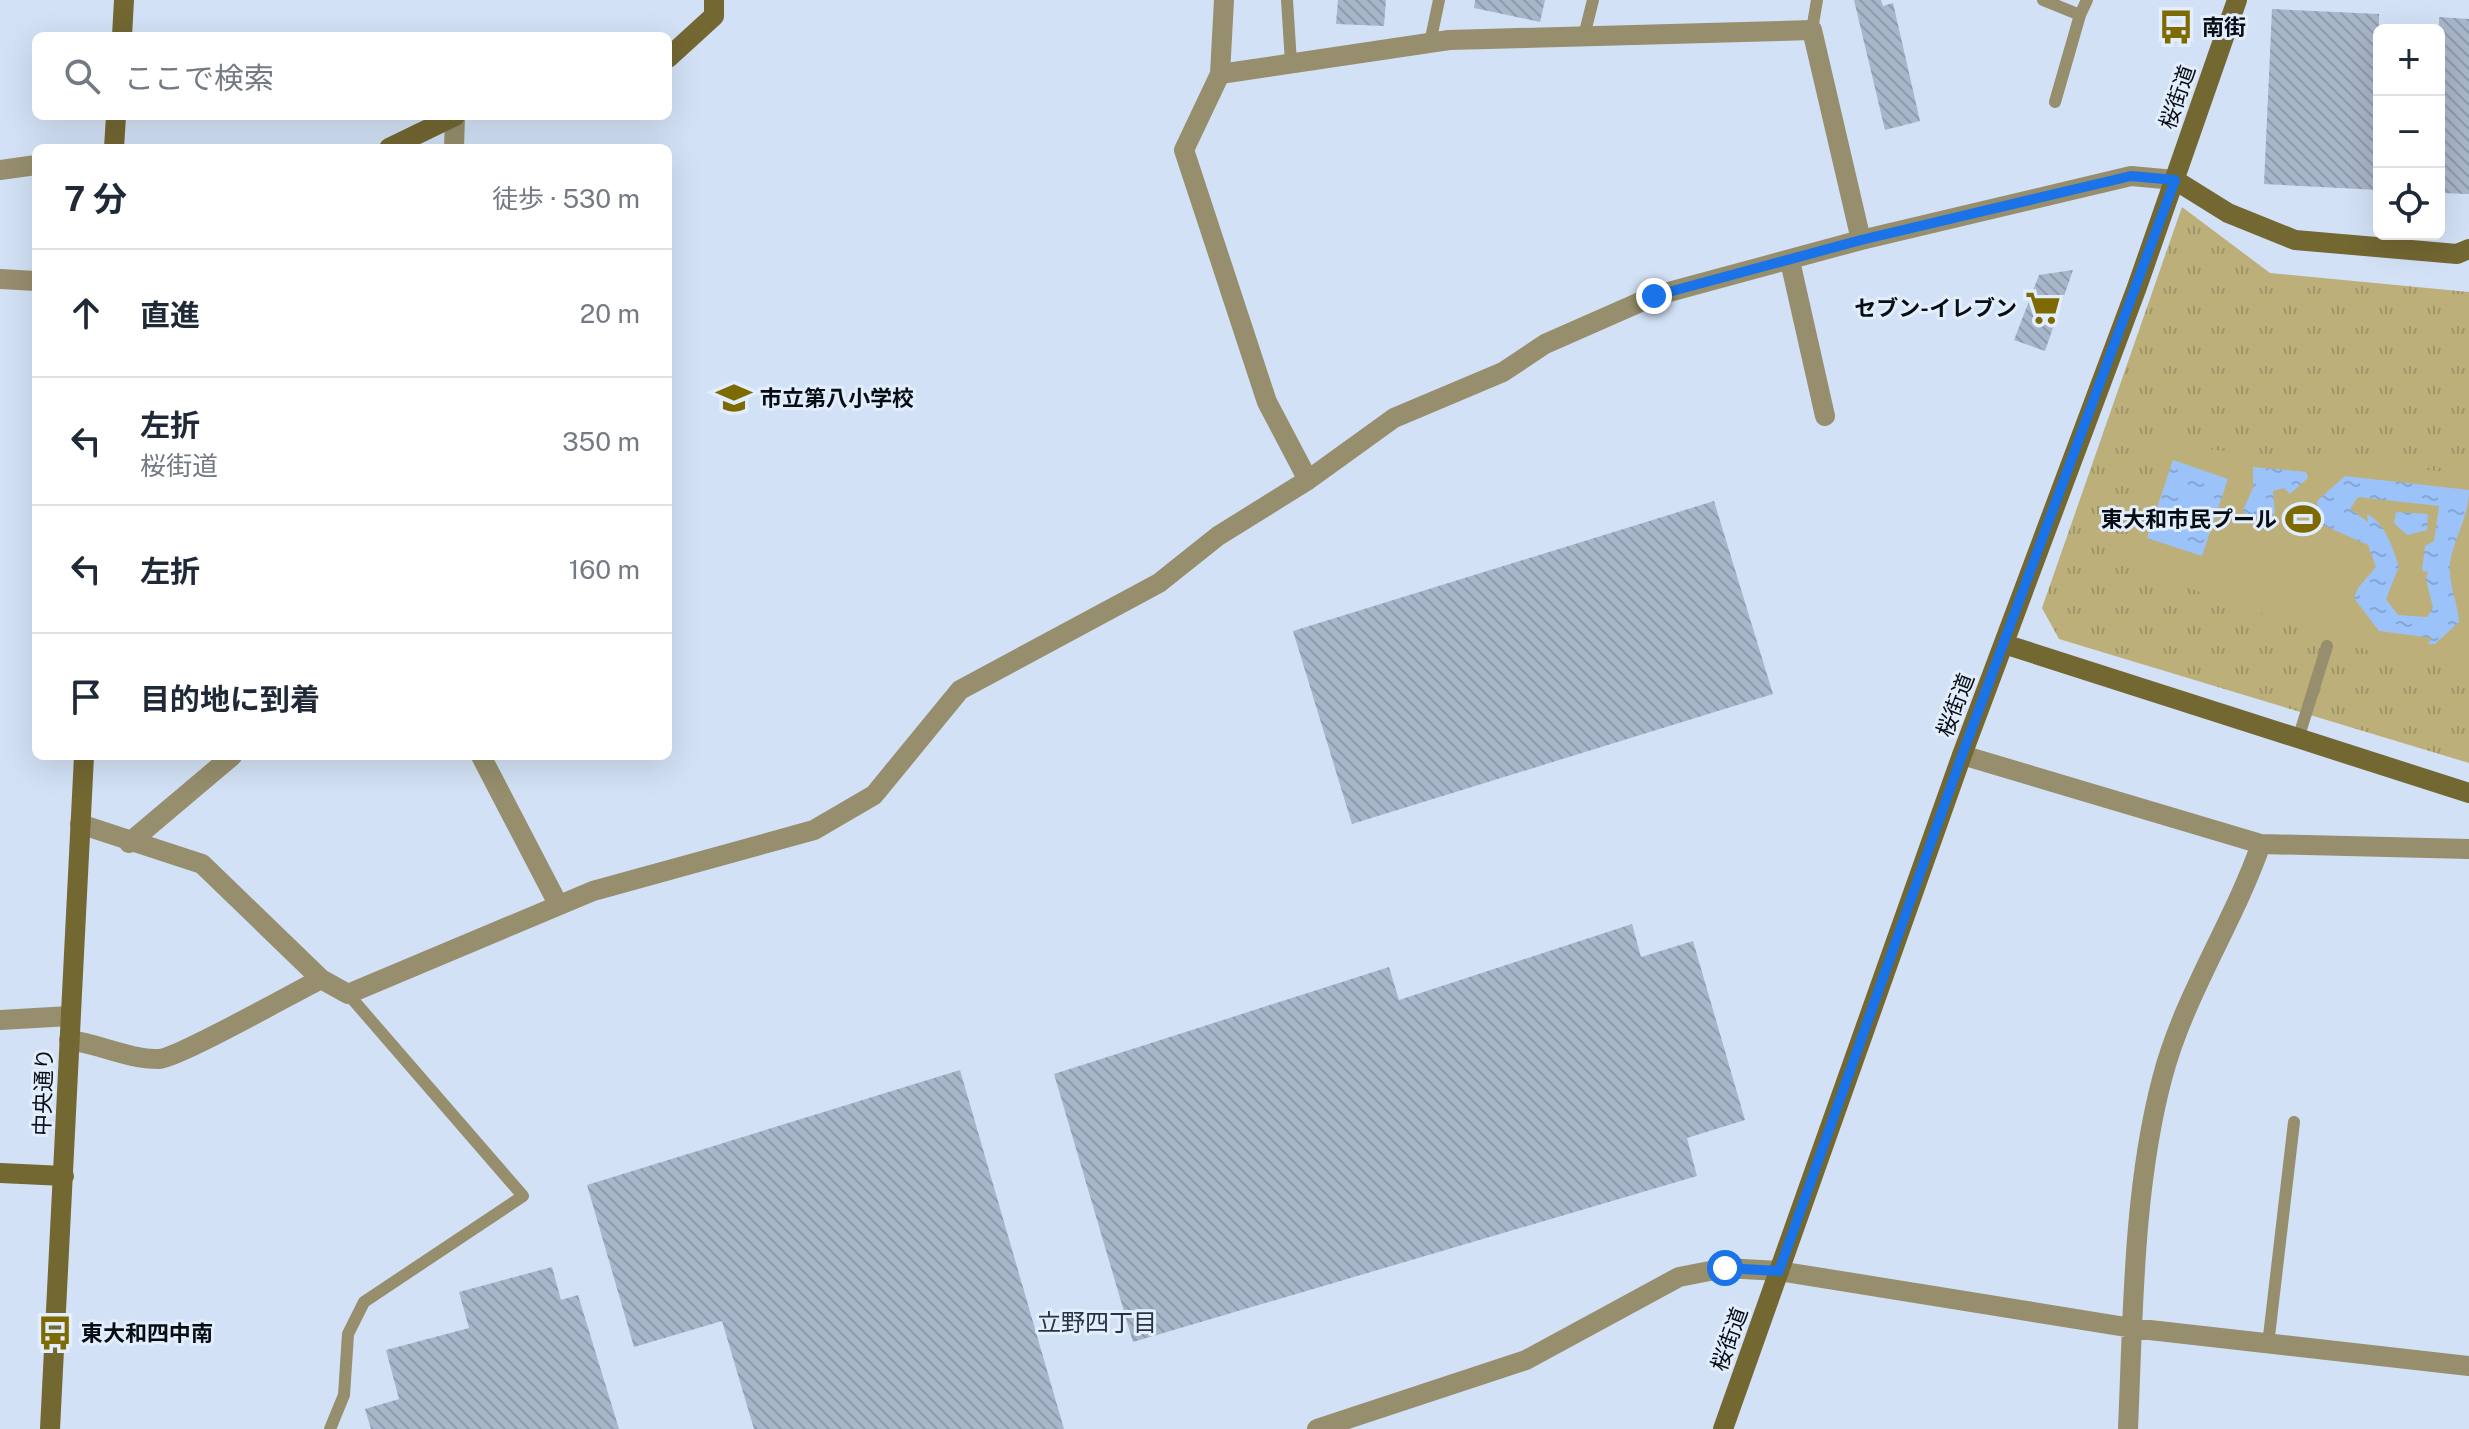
<!DOCTYPE html>
<html lang="ja">
<head>
<meta charset="utf-8">
<style>
  body { margin:0; font-family:"Public Sans","Noto Sans JP",sans-serif; background:#f6f6f7; color:#1f2937 }
  .controls { position:absolute; right:24px; top:24px; display:grid; overflow:hidden; border-radius:12px; box-shadow:0 8px 32px #0002 }
  .controls button { width:72px; height:72px; display:grid; place-items:center; padding:0; border:0; border-bottom:2px solid #e0e1e3; background:#fff; color:#1f2937; font:40px sans-serif }
  .stop { position:absolute; width:24px; height:24px; margin:-18px; border:6px solid #1a73e8; border-radius:50%; background:#fff }
  .stop.end { background:#1a73e8; border-color:#fff; box-shadow:0 2px 8px #0008 }
  .list { margin:0; padding:0; list-style:none }
  h2 { display:flex; justify-content:space-between; align-items:center; height:104px; margin:0; padding:0 32px; font-size:34px }
  h2 small { font-size:26px; font-weight:400; color:#747a83 }
  .list li { display:grid; grid-template-columns:52px 1fr auto; gap:24px; align-items:center; box-sizing:border-box; height:128px; padding:0 32px; border-top:2px solid #e0e1e3 }
  .list b { display:block; font-size:30px; white-space:nowrap }
  .list p { margin:0; font-size:26px; white-space:nowrap; color:#747a83 }
  .list em { font-size:26px; font-style:normal; color:#747a83 }
  .icon { flex:none; width:44px; height:44px; fill:none; stroke:currentColor; stroke-width:2; stroke-linecap:round; stroke-linejoin:round }
  .map { position:relative; flex:none; width:2469px; height:1429px; overflow:hidden }
  .search { position:absolute; background:#fff; box-shadow:0 8px 32px #0002; left:32px; top:32px; width:640px; height:88px; display:flex; align-items:center; gap:20px; box-sizing:border-box; padding:0 28px; border-radius:12px; color:#747a83; font-size:30px }
  .panel { position:absolute; background:#fff; box-shadow:0 8px 32px #0002; left:32px; top:144px; width:640px; height:616px; border-radius:12px }
  .map>svg:first-child { display:block }
  .grass { fill:url(#grass-tufts) }
  .pitch { fill:#bcaf79 }
  .water { fill:url(#water-ripples); fill-rule:evenodd }
  .building { fill:url(#building-back-hatch) }
  .lines { fill:none; stroke-linecap:round; stroke-linejoin:round }
  .lane { stroke:#968e6c; stroke-width:12 }
  .street { stroke:#968e6c; stroke-width:20 }
  .secondary { stroke:#736732; stroke-width:20 }
  .route { stroke:#1a73e8; stroke-width:10 }
  .labels { text-anchor:middle; stroke-width:6; stroke-linejoin:round; paint-order:stroke }
  .poi-label { font-size:22px; font-weight:bold; fill:#080d13; stroke:#e2eefe; text-anchor:start }
  .street-label { font-size:22px; fill:#080d13; stroke:#e2eefe }
  .neighbourhood-label { font-size:24px; fill:#273242; stroke:#e2eefe }
</style>
</head>
<body>
<div class="map">
<svg width="2469" height="1429" viewBox="0 0 2469 1429">
  <defs>
    <pattern id="grass-tufts" width="24" height="20" patternUnits="userSpaceOnUse" patternTransform="scale(2)"><rect width="24" height="20" fill="#bcaf79"/><path d="M3 7l-1-3M5 7V3M7 7l1-3M15 17l-1-3M17 17v-4M19 17l1-3" fill="none" stroke="#a09568"/></pattern>
    <pattern id="water-ripples" width="26" height="14" patternUnits="userSpaceOnUse" patternTransform="scale(2)"><rect width="26" height="14" fill="#9bc3f9"/><path d="M2 4q2-2 4 0t4 0M15 11q2-2 4 0t4 0" fill="none" stroke="#84a6d5"/></pattern>
    <pattern id="building-back-hatch" width="6" height="6" patternUnits="userSpaceOnUse" patternTransform="scale(2)"><rect width="6" height="6" fill="#a8b6c9"/><path d="M-1 5l2 2M0 0l6 6M5-1l2 2" fill="none" stroke="#8f9bac"/></pattern>
  </defs>
  <rect width="100%" height="100%" fill="#d2e1f5"/>
  <path class="grass" d="M2182,207L2270,273L2469,292V763L2059,639L2042,608Z"/>
  <path class="pitch" d="M2164,445L2469,474V667L2384,656L2120,564Z"/>
  <path class="water" d="M2173,460L2228,479L2202,556L2147,538Z
    M2253,467L2306,472L2308,478L2290,494L2284,488L2273,491L2275,514L2250,518L2243,510L2253,488Z
    M2345,476L2469,490C2469,515 2456,534 2451,558C2446,580 2458,601 2459,622L2435,644H2428L2432,638L2379,631L2354,598L2358,588L2376,567L2368,545L2314,521L2312,512L2319,515L2317,501ZM2358,497L2439,506L2434,541L2425,546L2422,571L2428,572L2426,579L2433,608L2427,617L2398,615L2386,599L2399,566C2392,547 2386,524 2367,514L2368,522L2350,509Z
    M2396,512L2428,514L2427,530L2407,535L2394,523Z"/>
  <path class="building" d="M1338,0H1386L1384,26L1336,24Z
    M1475,0H1545L1540,22L1474,8Z
    M1854,0H1881L1883,6L1893,3L1920,121L1885,130Z
    M2272,9L2379,14V190L2264,184Z
    M2439,17L2469,19V194L2439,193Z
    M2073,270L2045,351L2014,340L2039,275Z
    M1714,501L1773,694L1352,824L1293,631Z
    M1632,924L1641,957L1693,941L1745,1120L1687,1138L1697,1176L1133,1342L1054,1074L1389,967L1399,1000Z
    M960,1070L1064,1429H754L722,1321L634,1347L587,1185Z
    M552,1267L561,1300L578,1295L619,1429H371L365,1409L399,1399L386,1350L469,1328L459,1292Z"/>
  <g class="lines">
    <path class="lane" d="M1287,0L1291,63
      M2043,0L2080,15L2087,0
      M1812,30L1817,0
      M1584,36L1593,0
      M1430,43L1439,0
      M2055,102L2080,15
      M2298,739L2327,646
      M2268,1345L2294,1122
      M330,1429L344,1395L348,1334L364,1302L523,1196L348,994"/>
    <path class="street" d="M1224,0L1220,74L1184,150L1267,402L1308,480
      M1220,74L1449,40L1812,30L1861,240
      M454,148L455,116
      M0,170L36,165
      M1790,261L1825,416
      M0,279L36,281
      M1962,755L2261,844L2469,849
      M481,756L558,904
      M80,824L202,864L321,979L348,994L593,891L814,830L874,795L960,690L1159,583L1218,536L1308,480L1394,418L1503,372L1545,344L1654,296L1861,240L2131,176L2175,180
      M129,843L232,756
      M0,1020L70,1016
      M69,1040C100,1044 127,1059 159,1059C178,1058 295,992 321,979
      M1317,1429L1526,1360L1679,1277L1725,1268L1779,1271L2132,1328L2469,1366
      M2128,1429C2133,1315 2133,1189 2162,1079C2183,997 2233,924 2261,844"/>
    <path class="secondary" d="M122,36L124,0
      M668,58L714,16V0
      M114,148L116,116
      M389,148L455,116
      M2175,180L2228,213L2295,240L2457,254L2469,249
      M2004,644L2469,793
      M0,1173L64,1176
      M50,1429L84,756
      M1723,1429L1962,755L2137,287L2237,0"/>
  </g>
  <g class="lines">
    <path class="route" d="M1654,296L1861,240L2131,176L2175,180L1962,755L1779,1271L1725,1268"/>
  </g>
  <defs>
    <g id="bus-bare" transform="scale(2.76)"><path d="M-5-6H5V4H4V6H2V4H-2V6H-4V4H-5ZM-3.5-4V0h7V-4ZM-3.5 1.2v1.5H-2V1.2ZM2 1.2v1.5H3.5V1.2Z" fill="#7d6a03" stroke="#e2eefe" stroke-width="2.5" paint-order="stroke"/></g>
    <g id="supermarket-bare" transform="scale(2.76)"><path d="M-6-5.5h2.5l.6 2H6L4.5 2H-2.5L-4.4-4H-6ZM-1.5 3.2a1.3 1.3 0 1 0 .1 0ZM3 3.2a1.3 1.3 0 1 0 .1 0Z" fill="#7d6a03" stroke="#e2eefe" stroke-width="2.5" paint-order="stroke"/></g>
    <g id="school-bare" transform="scale(2.76)"><path d="M0-5L7-2L0 1L-7-2ZM-4 1L0 2.5L4 1V4Q0 6-4 4Z" fill="#7d6a03" stroke="#e2eefe" stroke-width="2.5" paint-order="stroke"/></g>
    <g id="stadium-bare" transform="scale(2.76)"><path d="M0-5a6.5 5 0 1 0 0 10a6.5 5 0 1 0 0-10ZM-3.5-1.8h7v3.6h-7Z" fill="#7d6a03" stroke="#e2eefe" stroke-width="2.5" paint-order="stroke"/></g>
  </defs>
  <g fill-rule="evenodd">
    <use href="#bus-bare" x="2176" y="27"/>
    <use href="#supermarket-bare" x="2043" y="308"/>
    <use href="#school-bare" x="734" y="398"/>
    <use href="#stadium-bare" x="2303" y="519"/>
    <use href="#bus-bare" x="55" y="1333"/>
  </g>
  <g class="labels">
    <g class="poi-label">
      <text x="2202" y="35">南街</text>
      <text x="2017" y="316" text-anchor="end">セブン-イレブン</text>
      <text x="760" y="406">市立第八小学校</text>
      <text x="2277" y="527" text-anchor="end">東大和市民プール</text>
      <text x="81" y="1341">東大和四中南</text>
    </g>
    <g class="street-label">
      <text transform="translate(2177 97) rotate(-71)" y="8">桜街道</text>
      <text transform="translate(1955 705) rotate(-69)" y="8">桜街道</text>
      <text transform="translate(43 1092) rotate(-88)" y="8">中央通り</text>
      <text transform="translate(1729 1339) rotate(-70)" y="8">桜街道</text>
    </g>
    <g class="neighbourhood-label">
      <text x="1097" y="1331">立野四丁目</text>
    </g>
  </g>
</svg>
<div class="controls">
<button>+</button>
<button>−</button>
<button><svg class="icon" aria-label="locate" viewBox="0 0 24 24"><circle cx="12" cy="12" r="6"/><path d="M12 2v4M12 18v4M2 12h4M18 12h4"/></svg></button>
</div>
<div class="stop" style="left:1725px;top:1268px"></div>
<div class="stop end" style="left:1654px;top:296px"></div>
<div class="search"><svg class="icon" aria-label="search" viewBox="0 0 24 24"><circle cx="10" cy="10" r="6"/><path d="M15 15l6 6"/></svg>ここで検索</div>
<section class="panel">
<h2>7 分<small>徒歩 · 530 m</small></h2>
<ul class="list">
<li><svg class="icon" aria-label="ahead" viewBox="0 0 24 24"><path d="M12 20V5M6 11l6-6 6 6"/></svg><div><b>直進</b></div><em>20 m</em></li>
<li><svg class="icon" aria-label="left" viewBox="0 0 24 24"><path d="M17 20v-9H6M10 6l-5 5 5 5"/></svg><div><b>左折</b><p>桜街道</p></div><em>350 m</em></li>
<li><svg class="icon" aria-label="left" viewBox="0 0 24 24"><path d="M17 20v-9H6M10 6l-5 5 5 5"/></svg><div><b>左折</b></div><em>160 m</em></li>
<li><svg class="icon" aria-label="arrive" viewBox="0 0 24 24"><path d="M6 21V4h12l-3 4 3 4H6"/></svg><div><b>目的地に到着</b></div></li>
</ul>
</section>
</div>
</body>
</html>
